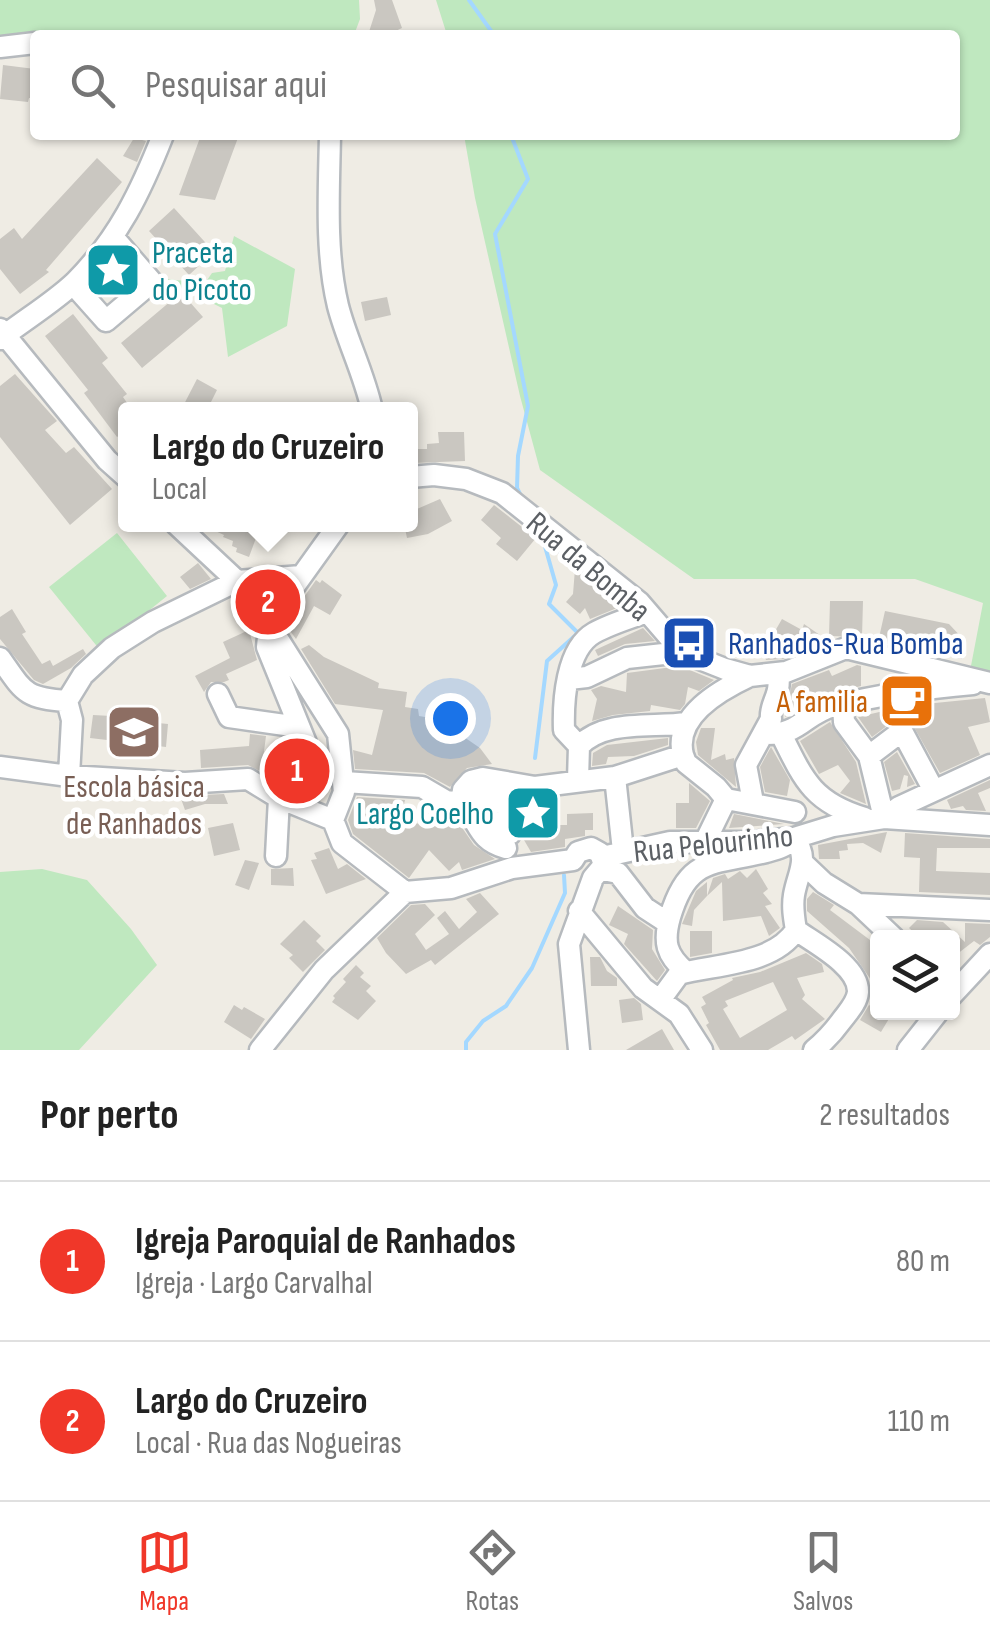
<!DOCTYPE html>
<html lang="pt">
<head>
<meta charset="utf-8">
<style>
  body { margin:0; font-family:"Sofia Sans Condensed",sans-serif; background:#f6f6f6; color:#222 }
  .controls { position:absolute; right:30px; bottom:30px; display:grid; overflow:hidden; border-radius:10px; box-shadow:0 2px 8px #0004 }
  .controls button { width:90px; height:90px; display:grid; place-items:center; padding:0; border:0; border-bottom:2px solid #e0e0e0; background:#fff; color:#222; font:50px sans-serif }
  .you { position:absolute; left:450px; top:718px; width:35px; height:35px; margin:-25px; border:8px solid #fff; border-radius:50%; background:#1a73e8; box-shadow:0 0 0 15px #1a73e833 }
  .badge { display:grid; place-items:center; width:65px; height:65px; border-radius:50%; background:#f03729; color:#fff; font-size:32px; font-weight:700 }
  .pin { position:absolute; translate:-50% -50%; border:5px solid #fff; box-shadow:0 2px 10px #0006 }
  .popup { position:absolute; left:118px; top:402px; width:300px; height:130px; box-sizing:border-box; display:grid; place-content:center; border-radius:10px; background:#fff; filter:drop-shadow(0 2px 8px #0005); font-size:32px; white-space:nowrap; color:#767676 }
  .popup b { font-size:38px; color:#222 }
  .popup::after { content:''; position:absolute; left:50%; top:100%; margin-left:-20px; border:20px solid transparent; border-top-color:#fff }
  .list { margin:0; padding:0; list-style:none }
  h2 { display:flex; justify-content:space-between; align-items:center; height:130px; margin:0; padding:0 40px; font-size:42px }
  h2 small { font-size:32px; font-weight:400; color:#767676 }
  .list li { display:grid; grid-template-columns:65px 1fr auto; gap:30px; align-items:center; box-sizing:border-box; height:160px; padding:0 40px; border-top:2px solid #e0e0e0 }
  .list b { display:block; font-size:38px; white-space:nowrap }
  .list p { margin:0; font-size:32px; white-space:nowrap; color:#767676 }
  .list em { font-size:32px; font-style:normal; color:#767676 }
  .icon { flex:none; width:55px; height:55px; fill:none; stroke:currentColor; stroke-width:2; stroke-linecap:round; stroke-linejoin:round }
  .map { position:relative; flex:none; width:990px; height:1050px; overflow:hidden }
  .search { position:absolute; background:#fff; box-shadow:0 2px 8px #0004; left:30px; right:30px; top:30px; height:110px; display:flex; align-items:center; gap:25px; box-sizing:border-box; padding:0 35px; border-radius:10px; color:#767676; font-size:38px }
  .sheet { height:450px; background:#fff }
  nav { display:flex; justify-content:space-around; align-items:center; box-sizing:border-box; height:140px; border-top:2px solid #e0e0e0; background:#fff; font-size:28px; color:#767676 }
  nav a { display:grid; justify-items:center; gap:5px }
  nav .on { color:#f03729 }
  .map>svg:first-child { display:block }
  .green { fill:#bfe8bf }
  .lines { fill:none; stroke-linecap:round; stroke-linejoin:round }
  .stream { stroke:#a4d8ff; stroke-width:4 }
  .building { fill:#cac7c1; fill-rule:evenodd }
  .minor-casing { stroke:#b6babe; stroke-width:25 }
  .minor { stroke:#fff; stroke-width:20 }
  .labels { text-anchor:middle; stroke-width:9; stroke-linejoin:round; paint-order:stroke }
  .culture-label { font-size:32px; fill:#0d838f; stroke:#fff; text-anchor:start }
  .street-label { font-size:32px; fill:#5c6065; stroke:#fff }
  .transit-label { font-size:32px; fill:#164399; stroke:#fff; text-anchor:start }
  .food-label { font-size:32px; fill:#c56008; stroke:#fff; text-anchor:end }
  .education-label { font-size:32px; fill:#785e54; stroke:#fff }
</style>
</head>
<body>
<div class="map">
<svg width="990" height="1050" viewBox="0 0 990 1050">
  <rect width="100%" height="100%" fill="#efece4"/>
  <path class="green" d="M0,0H359L360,19L354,35L47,33L0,38Z
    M436,0H990V677L970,671L983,603L915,579H694L540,470L520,396L475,198L464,135H955V35H447Z
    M234,236L295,269L287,326L228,357L222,308L208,301L204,290L166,286V279L205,283L212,273L225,271Z
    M117,533L167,596L100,650L49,587Z
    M42,869L87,880L131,929L157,965L79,1050H0V872Z"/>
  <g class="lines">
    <path class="stream" d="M469,0L494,35
      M511,135L528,179L495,234L528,406L518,456L517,488L522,498
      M535,758L547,661L578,633L549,604L556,585L542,536
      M466,1050V1042L483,1021L506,1006L532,968L565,893L564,875"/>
  </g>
  <path class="building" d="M374,0H392L402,28L387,35H368L376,10Z
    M3,65L35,69V98H29L28,102L0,99Z
    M201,135H239L215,200L179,195Z
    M134,138L146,141L137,162L123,156Z
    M97,158L122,182L46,270L49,272L20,294L0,269V239L14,228L22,239Z
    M174,208L214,252L189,275L149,231Z
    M178,295L185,303L188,300L203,317L142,368L121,343Z
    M387,297L391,315L365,321L361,302Z
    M73,314L108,358L102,363L127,394L123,397L132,410H126V430L117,437L84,393L88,390L45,336Z
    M15,374L57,421L45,430L66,453L74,447L112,489L70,525L0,437V386Z
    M197,379L217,390L207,410H181Z
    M438,432H464L465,461L413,463L412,449H427V444L439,443Z
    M440,499L452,521L428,534L407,538L404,524H410V512Z
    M494,505L536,538L517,561L496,544L501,538L481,520Z
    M200,524H245L259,530L249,557L236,552L237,548L232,546L233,541L223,537L224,535Z
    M198,563L211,579L190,589L180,577Z
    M575,569L622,606L590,619L585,608L580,614L566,602L573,594Z
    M316,580L320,583L322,580L342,595L330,615L314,606L296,639L285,624Z
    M830,601H863L862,637L829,636Z
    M12,609L26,632L22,634L42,664L50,660L53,666L83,649L86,654L71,668L43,684L34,680L0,639V617Z
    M885,611L949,624L965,641L962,659L878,642Z
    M782,619L802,630L804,624L827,640L783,659L766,660L763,652Z
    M643,628L655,641L625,644L598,656L595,650Z
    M249,630L257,660L226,674L229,680L224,682H211L204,692L195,676L230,658L223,642Z
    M309,645L324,657L379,683L378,688L407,692L405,707L418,709L419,716L431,718V723L453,724L468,730L464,737L480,748L492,764L467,768L450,787L424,773L355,769L353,750L372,755L383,710L335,704L301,649Z
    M857,665L861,666V686L819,697L785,717L792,684L829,670L832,676Z
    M680,666L714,680L699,691L688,687L685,704L680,710L651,705L650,711L613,715L592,721L597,699L591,690L601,686L626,692L627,673Z
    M985,698L990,722L968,727L980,755L940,773L910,720H895L872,737L858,717L905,706Z
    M93,715L148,718V722L168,724L166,747L90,738Z
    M830,722L856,762L866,804L840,793L850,781L838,765L819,774L800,741Z
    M701,728H715L711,760L725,754L726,760L734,758L736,787L698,755L696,742Z
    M250,734L266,736L263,759L315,756V764H327L329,783L273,778L248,765L201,768L200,750L249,746Z
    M668,738V745L634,756L608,757L606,764L592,766L593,753L607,745Z
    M771,747L790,780L787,796L765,792L760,767Z
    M897,752L915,784L907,787L908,776L904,775L900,789L892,791L884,762Z
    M990,780V788L978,793L986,811L966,810L963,806L951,809L947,800Z
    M689,783L710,801L696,828H676V803H689Z
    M224,794L228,804H205L185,810L180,796Z
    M357,797L405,800L400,821L443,827L450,815L454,816L474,845L495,859L462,870L459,862L449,871L429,850L409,878L353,834L348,820Z
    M593,813V830H585V836L565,839V847L531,852L524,840L546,825H567V814Z
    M734,814L784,824L729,828Z
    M233,823L240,850L214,856L208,828Z
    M887,832L881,853L863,843L847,844L848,850L839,851L840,859H819L818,845Z
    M905,833L990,839V848H937L936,871L990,873V895L919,892L920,858L904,857Z
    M329,848L338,869L347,864L366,879L326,894L311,860L317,859L314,853Z
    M245,860L259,863L249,890L235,885Z
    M293,868L294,886L271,885V869Z
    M756,869L768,889L763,893L772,904L765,906L780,928L769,936L761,916L723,921L722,882L707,896L713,878L725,874L728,879L740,871L747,878Z
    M707,882V896L694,910L692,926L682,924L696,891Z
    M813,892L834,905L830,910L878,946V990L849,948L807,911V899Z
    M480,893L499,914L435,965L431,960L406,974L386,953L377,938L411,905L425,904L435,915L415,934L426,950L449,934L437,918L445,911L459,929L477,912L466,899Z
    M618,906L653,930L652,949L665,970L657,981L624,944L628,934L609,925Z
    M304,920L321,936L316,941L325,950L303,972L289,958L293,955L280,944Z
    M917,920L943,922L965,942V923L990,924V937L980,945L974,941L952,958V938H920L909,928Z
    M690,931H712V953L690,957Z
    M806,953L822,964L824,972L797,978L805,995L802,999L825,1019L795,1040L792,1036L768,1050H720L706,1025L709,1023L701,1007L706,1004L702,997L733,980L732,978L760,972ZM773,982L787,1010L740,1038L723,1009L728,1006L725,1001Z
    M590,957H600L607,971L617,978V986H591Z
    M356,965L364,973L360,977L371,986L366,991L376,1001L358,1020L332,1002L335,998L333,996L346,982L343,979Z
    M634,998L641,1004L643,1020L622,1023L619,1000Z
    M234,1005L242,1010L244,1007L265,1019L251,1039L224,1022Z
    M869,1005L890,1017L881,1032L860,1020Z
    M662,1029L674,1050H626Z"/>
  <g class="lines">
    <g class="minor-casing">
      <path id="minor" d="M0,47L35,43
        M330,135C329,190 325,252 338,306C347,341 364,373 372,410
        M73,284L106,321L152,282L114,238
        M0,329L107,460L126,477
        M0,339C24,320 53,303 75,282C118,239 141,191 163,135
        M410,477L434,475L466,479L502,493L639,602L682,652L725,669L750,676L786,672L846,648L990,683
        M176,524L237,581L268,623L338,734L344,792L333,820L342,843L405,892L451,888L512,868L573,860
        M301,576L237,581L153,622L112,648L83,675L67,701L72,720L69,776L185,783L248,779L279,798L333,820
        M268,623L339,524
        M273,632L268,637L267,647L306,743
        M0,658C24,692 24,698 67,701
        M569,679L587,677L627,658L682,652
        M218,694L229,717L299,727
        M843,704L844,722L869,756L884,818L990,825
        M764,734C802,735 803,714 834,706C879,695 926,688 973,684
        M782,736C804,781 814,803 865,818
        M579,746L564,730C563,701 566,649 594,633C610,624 630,618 647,612
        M683,755C673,716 720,690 750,676
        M869,756L902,731L933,789
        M0,767L69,776
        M615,777L623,851
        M578,780L579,746C605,719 651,728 687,723
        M344,782L422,787L446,801L461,803
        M467,788L526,796V807L512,805L510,834L497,833L500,803L466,802Z
        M753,802L746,765L771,719C769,703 782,696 778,673
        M461,803L463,790L471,781L483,778L535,787L615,777L683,755L686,763L716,787L726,799L795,812
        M461,803C480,821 476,840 506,848
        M705,842L726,799
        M276,856L279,798
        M602,857L670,842H753L794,838L833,826L884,818L899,807L990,765
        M573,860L578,852L591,848L600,853L604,865L593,878L569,944L579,1050
        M804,864L824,883L858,904L990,910
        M603,870L618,873L645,908L668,923
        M858,904L894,938
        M579,911L643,988L679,1014L702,1050
        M686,972C666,955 663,942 670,917C688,856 713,865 766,852C777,849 786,847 794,838C810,859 798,872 794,895C792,907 794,918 796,930C814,943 859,966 858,992C857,1003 848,1012 842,1020C834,1031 825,1041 814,1050
        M952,995L990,954
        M660,1000L679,974C716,964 773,965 796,930
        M260,1050L324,970L405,892
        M908,1050L938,1012"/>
    </g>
    <use href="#minor" class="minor"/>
  </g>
  <defs>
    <g id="sight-square" transform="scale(2.875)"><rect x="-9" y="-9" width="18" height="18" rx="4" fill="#0f9aa8" stroke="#fff"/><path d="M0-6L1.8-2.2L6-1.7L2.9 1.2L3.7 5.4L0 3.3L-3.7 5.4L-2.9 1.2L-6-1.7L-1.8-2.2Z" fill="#fff"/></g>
    <g id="bus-square" transform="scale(2.875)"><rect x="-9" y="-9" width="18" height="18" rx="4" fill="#1a4fb4" stroke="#fff"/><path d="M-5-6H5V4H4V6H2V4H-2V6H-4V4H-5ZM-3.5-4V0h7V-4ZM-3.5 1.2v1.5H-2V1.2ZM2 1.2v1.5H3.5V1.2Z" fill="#fff"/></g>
    <g id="cafe-square" transform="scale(2.875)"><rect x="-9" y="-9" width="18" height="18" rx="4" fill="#e8710a" stroke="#fff"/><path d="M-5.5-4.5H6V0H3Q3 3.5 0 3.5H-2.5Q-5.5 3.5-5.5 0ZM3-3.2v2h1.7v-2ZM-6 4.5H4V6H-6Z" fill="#fff"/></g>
    <g id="school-square" transform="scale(2.875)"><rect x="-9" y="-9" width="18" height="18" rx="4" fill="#8d6e63" stroke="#fff"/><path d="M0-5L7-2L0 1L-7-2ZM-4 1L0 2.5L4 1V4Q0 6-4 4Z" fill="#fff"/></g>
  </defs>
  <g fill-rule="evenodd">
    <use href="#sight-square" x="113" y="270"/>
    <use href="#bus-square" x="689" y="643"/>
    <use href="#cafe-square" x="907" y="701"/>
    <use href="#school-square" x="134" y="732"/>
    <use href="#sight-square" x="533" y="813"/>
  </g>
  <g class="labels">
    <g class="culture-label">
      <text x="152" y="263">Praceta<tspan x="152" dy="37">do Picoto</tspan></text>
      <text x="494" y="824" text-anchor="end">Largo Coelho</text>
    </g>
    <g class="street-label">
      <text transform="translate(589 566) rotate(40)" y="11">Rua da Bomba</text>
      <text transform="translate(713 843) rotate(-6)" y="11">Rua Pelourinho</text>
    </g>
    <g class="transit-label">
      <text x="728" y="654">Ranhados-Rua Bomba</text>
    </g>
    <g class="food-label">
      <text x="868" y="712">A familia</text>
    </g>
    <g class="education-label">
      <text x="134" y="797">Escola básica<tspan x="134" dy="37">de Ranhados</tspan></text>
    </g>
  </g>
</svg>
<div class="controls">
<button><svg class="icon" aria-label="layers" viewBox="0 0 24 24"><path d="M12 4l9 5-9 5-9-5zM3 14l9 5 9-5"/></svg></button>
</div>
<div class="you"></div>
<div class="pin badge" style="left:297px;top:771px">1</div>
<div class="pin badge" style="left:268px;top:602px">2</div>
<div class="popup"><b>Largo do Cruzeiro</b>Local</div>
<div class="search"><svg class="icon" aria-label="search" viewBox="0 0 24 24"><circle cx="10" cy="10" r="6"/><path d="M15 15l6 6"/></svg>Pesquisar aqui</div>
</div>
<section class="sheet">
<h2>Por perto<small>2 resultados</small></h2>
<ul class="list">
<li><span class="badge">1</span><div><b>Igreja Paroquial de Ranhados</b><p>Igreja · Largo Carvalhal</p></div><em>80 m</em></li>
<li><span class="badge">2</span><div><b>Largo do Cruzeiro</b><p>Local · Rua das Nogueiras</p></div><em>110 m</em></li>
</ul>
</section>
<nav>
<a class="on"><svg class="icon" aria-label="map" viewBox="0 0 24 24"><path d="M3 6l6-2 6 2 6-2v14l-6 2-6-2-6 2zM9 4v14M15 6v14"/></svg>Mapa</a>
<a><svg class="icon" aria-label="directions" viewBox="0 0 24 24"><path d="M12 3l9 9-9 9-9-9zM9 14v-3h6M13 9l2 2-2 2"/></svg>Rotas</a>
<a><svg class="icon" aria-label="saved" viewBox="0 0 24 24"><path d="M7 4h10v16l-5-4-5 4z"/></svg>Salvos</a>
</nav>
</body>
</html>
